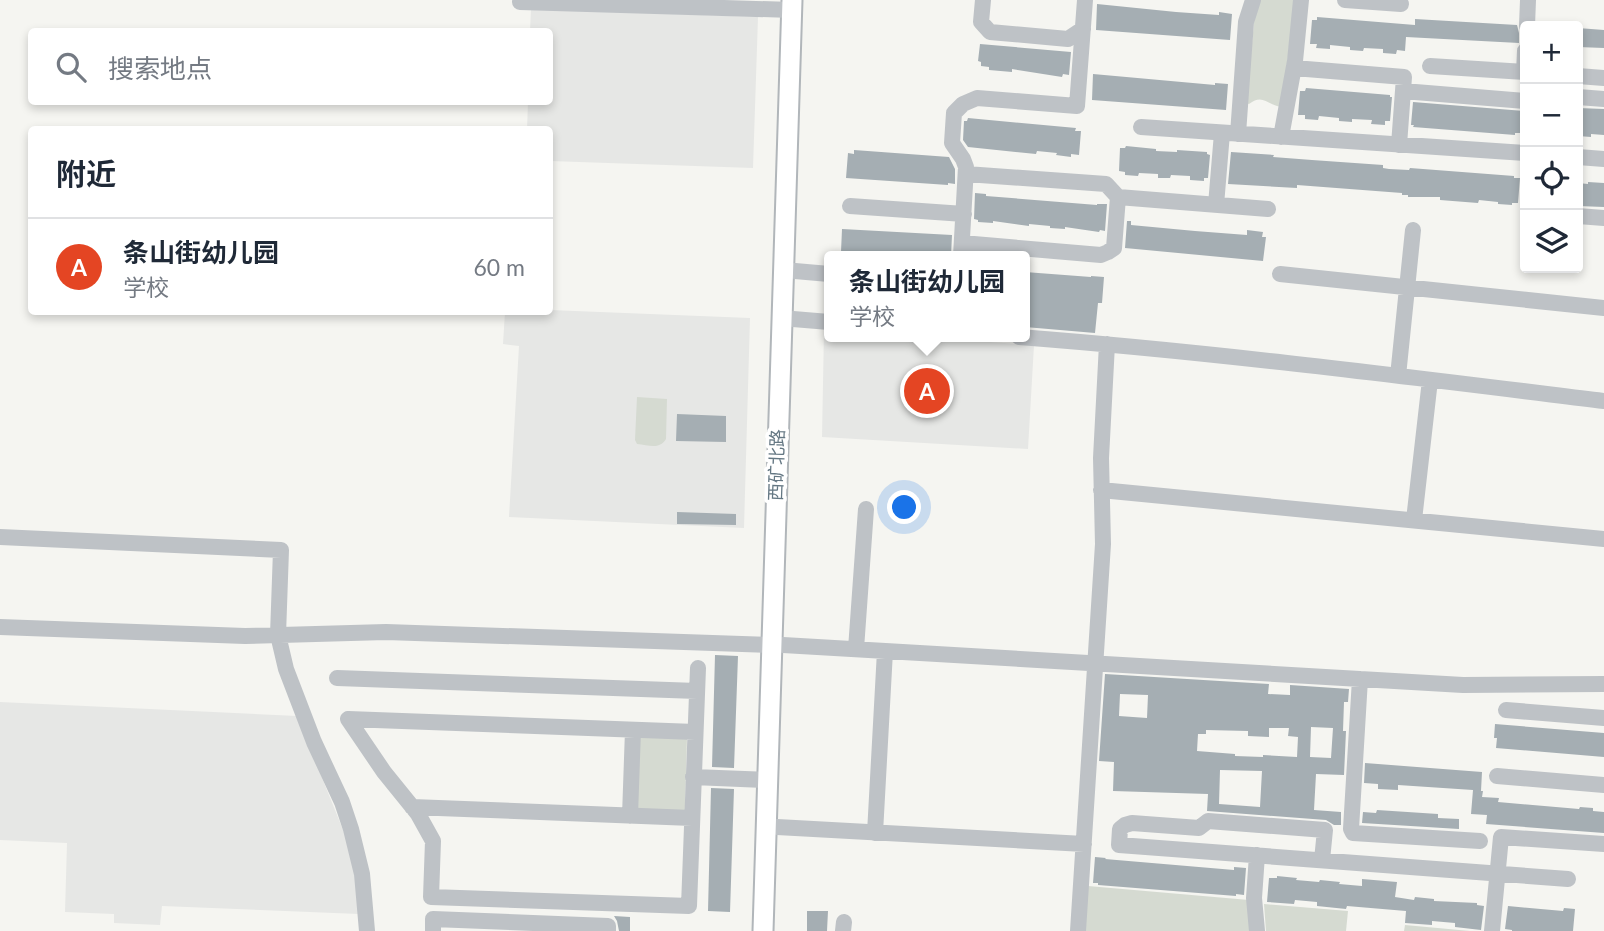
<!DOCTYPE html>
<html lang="zh">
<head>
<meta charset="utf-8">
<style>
  body { margin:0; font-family:Lato,"Noto Sans SC",sans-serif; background:#f2f2f3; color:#1f2937 }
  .controls { position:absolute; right:21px; top:21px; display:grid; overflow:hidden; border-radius:7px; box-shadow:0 4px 10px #0003 }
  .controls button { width:63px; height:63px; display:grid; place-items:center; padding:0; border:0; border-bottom:2px solid #e0e1e3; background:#fff; color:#1f2937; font:35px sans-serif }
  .you { position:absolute; left:905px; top:508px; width:24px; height:24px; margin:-18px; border:5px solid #fff; border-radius:50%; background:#1a73e8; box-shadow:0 0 0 10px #1a73e833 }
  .badge { display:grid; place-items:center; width:46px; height:46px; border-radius:50%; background:#e44523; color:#fff; font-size:23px; font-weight:700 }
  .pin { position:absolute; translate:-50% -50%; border:4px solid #fff; box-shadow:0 2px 7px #0006 }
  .popup { position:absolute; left:824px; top:251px; width:206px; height:91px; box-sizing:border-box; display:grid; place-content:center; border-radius:7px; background:#fff; filter:drop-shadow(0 2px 5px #0005); font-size:23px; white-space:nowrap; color:#747a83 }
  .popup b { font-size:26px; color:#1f2937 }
  .popup::after { content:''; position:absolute; left:50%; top:100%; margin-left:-14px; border:14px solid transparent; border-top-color:#fff }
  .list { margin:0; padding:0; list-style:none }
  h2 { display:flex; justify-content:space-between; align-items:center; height:91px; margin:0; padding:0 28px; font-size:30px }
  h2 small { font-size:23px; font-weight:400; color:#747a83 }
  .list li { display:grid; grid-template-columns:46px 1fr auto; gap:21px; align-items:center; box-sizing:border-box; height:98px; padding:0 28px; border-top:2px solid #e0e1e3 }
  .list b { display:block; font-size:26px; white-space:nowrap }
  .list p { margin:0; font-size:23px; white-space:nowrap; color:#747a83 }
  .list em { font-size:23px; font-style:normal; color:#747a83 }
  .icon { flex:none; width:38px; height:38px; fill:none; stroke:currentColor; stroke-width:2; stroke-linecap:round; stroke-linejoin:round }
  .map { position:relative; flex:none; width:1604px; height:931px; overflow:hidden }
  .search { position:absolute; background:#fff; box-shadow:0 4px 10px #0003; left:28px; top:28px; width:525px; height:77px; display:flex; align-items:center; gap:18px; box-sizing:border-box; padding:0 24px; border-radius:7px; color:#747a83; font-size:26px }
  .panel { position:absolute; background:#fff; box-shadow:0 4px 10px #0003; left:28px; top:126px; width:525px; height:189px; border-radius:7px }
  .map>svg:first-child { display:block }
  .built { fill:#e6e7e5 }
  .green { fill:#d5dad1 }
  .building { fill:#a5aeb3; fill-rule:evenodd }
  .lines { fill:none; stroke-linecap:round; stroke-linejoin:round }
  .major-casing { stroke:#b1b6ba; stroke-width:23 }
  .minor { stroke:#bec2c6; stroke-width:16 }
  .major { stroke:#fff; stroke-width:19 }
  .labels { text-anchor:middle; stroke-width:7; stroke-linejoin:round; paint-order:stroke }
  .street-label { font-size:18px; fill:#647783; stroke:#fff }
</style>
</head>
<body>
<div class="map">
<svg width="1604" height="931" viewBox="0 0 1604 931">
  <rect width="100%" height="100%" fill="#f5f5f1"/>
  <path class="built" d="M531,9L758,17L753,168L550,161V130H527L528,102H550V32L530,31Z
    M550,310L750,318L744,528L509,517L519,346L503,344L505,312H550Z
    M824,330H829V337H920L1034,345L1028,449L822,437Z
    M0,702L297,716L352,852L359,914L162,906L160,925L114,923V914L65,912L67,843L0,840Z"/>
  <path class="green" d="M1260,0H1294L1288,56L1281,107C1267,105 1263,93 1249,104L1246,103L1255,13Z
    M637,397L667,399L666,439C659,450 649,445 637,444L635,440Z
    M638,736L687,738L685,811L636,810Z
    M1088,886L1249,900L1252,931H1085Z
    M1264,904L1348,911L1346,931H1266Z
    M1405,925L1470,931H1404Z"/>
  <path class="building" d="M1097,4L1176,12L1219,15V12L1232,14L1230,40L1096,30Z
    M1317,17L1415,25V19L1517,25L1519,33V43L1406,37L1405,51L1397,50L1396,54L1383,53V49L1364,48L1363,51L1350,50V47L1330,45V49L1316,48L1317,44H1310L1312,20H1317Z
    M1578,28L1604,30V48L1578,47Z
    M980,44L1071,52L1069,75L1063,74L1062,77L1012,69V72L989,70V67L981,66V62L978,61Z
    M1093,74L1215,85V83L1228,84L1226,110L1092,100Z
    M1306,88L1390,95V97H1392L1390,121H1385V125L1371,124L1372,120L1352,119V122L1339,121V118L1319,116L1318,120L1305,119V115H1298L1300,91H1305Z
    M1413,102L1524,111L1523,133H1515V135L1413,127L1414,125H1411Z
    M1578,108L1604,109V135L1591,134V137L1578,136Z
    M968,118L1076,128L1075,131H1081L1079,155L1071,154V157L1056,155L1057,153L1037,151L1036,154L968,147L963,140L964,121H967Z
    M1126,146L1156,149V151L1177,152V150L1207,152V154L1210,155L1208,178H1204V181L1190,180V176L1171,175L1170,178H1158V174L1139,173L1138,176L1125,175V172L1119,171L1120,148H1125Z
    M854,150L949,157L955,169V184L948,183V185L846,178L848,153L854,154Z
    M1231,152L1274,155L1273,157L1312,160L1383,165V168L1389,169L1409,170L1410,168L1514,176V178H1520L1518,203H1512V205L1498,204V202L1479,200L1478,203L1440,200V197H1408V195H1402V193L1297,185V188L1228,184Z
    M1588,182L1604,183V207L1578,206V183L1588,184Z
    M975,193L986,194V196L1097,205V204H1107L1105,231L1100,230L1099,232L1065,227V229L1050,228V226L1029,224V226L993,221V223L978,222V220L974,219Z
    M1127,221H1131V225L1195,231L1247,235V230L1263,232L1262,237H1266L1263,261L1125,248Z
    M842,229L952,235L951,256L847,255V252H841Z
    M1025,272L1091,277V276L1104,277L1102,303H1098L1095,333L1025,327Z
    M677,414L726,416V442L676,441Z
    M677,512L736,514V525L677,524Z
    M715,655L738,656L734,768L712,767Z
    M1105,674L1269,684L1268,694L1290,695V685L1349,689L1348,702H1344L1343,731H1346L1344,775L1316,774L1314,810L1341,812V825H1334L1326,820L1207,811L1208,794L1113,791L1114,762L1099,761ZM1120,694L1148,695L1147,718L1119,716ZM1311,727L1333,728L1331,758L1310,757ZM1269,728H1289L1288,736L1298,737L1297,757L1263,755V757L1235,756V754L1197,751L1198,734H1206V730L1248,731V736L1269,737ZM1220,770L1262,771L1260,807L1219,804Z
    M1495,724L1604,733V757L1496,748L1497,738H1494Z
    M1365,763L1482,772L1481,791H1483L1482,797L1499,798L1498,802L1579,809L1580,807L1593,808V811L1604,812V833L1486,824L1487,815L1471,814L1473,790L1398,785V790L1378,789V784L1364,783Z
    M711,788L734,789L730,912L708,911Z
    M1377,810L1438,814V818L1459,819V829L1362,823L1363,812L1376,813Z
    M1095,857L1106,858L1105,859L1234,870V867L1246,868L1244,895L1236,894V896L1098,885V883H1093Z
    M1277,876L1297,878L1296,880L1319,882L1320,880L1340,882L1339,884L1362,886V879L1397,882L1395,897L1414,900L1415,897L1434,899V901L1477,903V905L1484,906L1481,930L1455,927V923L1432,921V925L1405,923L1406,911L1347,906L1346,909L1317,906V902L1295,900L1294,904L1267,902L1269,878H1277Z
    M1508,906L1563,911L1564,908L1575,909L1573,931H1512V930L1505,929Z
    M807,911H828L827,931H807Z
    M614,916L630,917V931H619L617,921Z"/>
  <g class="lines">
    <g class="major-casing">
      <path id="major" d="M763,931L792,0"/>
    </g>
    <path class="minor" d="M983,0L981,22L990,32L1068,39L1083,29
      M1345,0L1401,4
      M520,2L792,10
      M1527,26L1528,0
      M1430,66L1525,72
      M1294,68L1404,77L1399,145
      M1524,72L1525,51
      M1578,76L1604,78
      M1403,91L1525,101
      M1578,97L1604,99
      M1141,127L1525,153
      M1238,134L1246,22L1253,0
      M1281,137L1295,61L1301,0
      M1578,157L1604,159
      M966,174L1106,184L1118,197L1268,209
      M1216,205L1222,133
      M850,206L964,214
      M1578,216L1604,218
      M962,243L1101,255L1108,252L1114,248L1118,197
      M961,256L966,167L963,159L952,143L954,113L963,104L977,98L1077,106L1085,0
      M795,271L829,274
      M1280,274L1604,308
      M793,319L829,322
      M1019,337C1214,352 1409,377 1604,401
      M1398,376L1413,230
      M1101,490L1604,539
      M1414,520L1430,380
      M0,537L281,550L278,635L286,669L314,742L342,802L351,829L362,874L367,931
      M0,627L245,636L386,632L772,645
      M783,645L1463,685L1604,684
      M856,649L866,509
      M337,678L697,691
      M1360,679L1351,829L1353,833L1480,841
      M1506,710L1604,718
      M348,719L384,772L418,814L433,841L431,897L689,906L698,668
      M348,719L695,732
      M1497,776L1604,785
      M693,777L767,780
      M412,807L692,818
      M630,816L633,730
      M777,827L1084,844
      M875,833L885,651
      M1257,855L1254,898L1257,931
      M1322,860L1325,830L1208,821L1199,828L1132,823L1125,825L1120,829L1119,845L1568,879
      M433,931V919L608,926V931
      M843,931L844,922
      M1078,931L1103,544L1101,458L1107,344
      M1492,931L1501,837L1604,844"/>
    <use href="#major" class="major"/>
  </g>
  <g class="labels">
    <g class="street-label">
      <text transform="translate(777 465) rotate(-88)" y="6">西矿北路</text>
    </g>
  </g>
</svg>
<div class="controls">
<button>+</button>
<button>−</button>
<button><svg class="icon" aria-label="locate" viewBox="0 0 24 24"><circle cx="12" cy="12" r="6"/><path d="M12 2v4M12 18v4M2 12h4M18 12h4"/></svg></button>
<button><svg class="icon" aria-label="layers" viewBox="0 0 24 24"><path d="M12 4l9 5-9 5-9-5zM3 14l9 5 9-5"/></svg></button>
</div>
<div class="you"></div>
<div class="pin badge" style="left:927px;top:391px">A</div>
<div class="popup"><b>条山街幼儿园</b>学校</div>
<div class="search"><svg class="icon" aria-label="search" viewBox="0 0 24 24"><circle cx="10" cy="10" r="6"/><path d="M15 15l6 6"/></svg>搜索地点</div>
<section class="panel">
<h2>附近<small></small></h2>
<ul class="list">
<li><span class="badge">A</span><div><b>条山街幼儿园</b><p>学校</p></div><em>60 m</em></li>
</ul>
</section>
</div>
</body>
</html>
